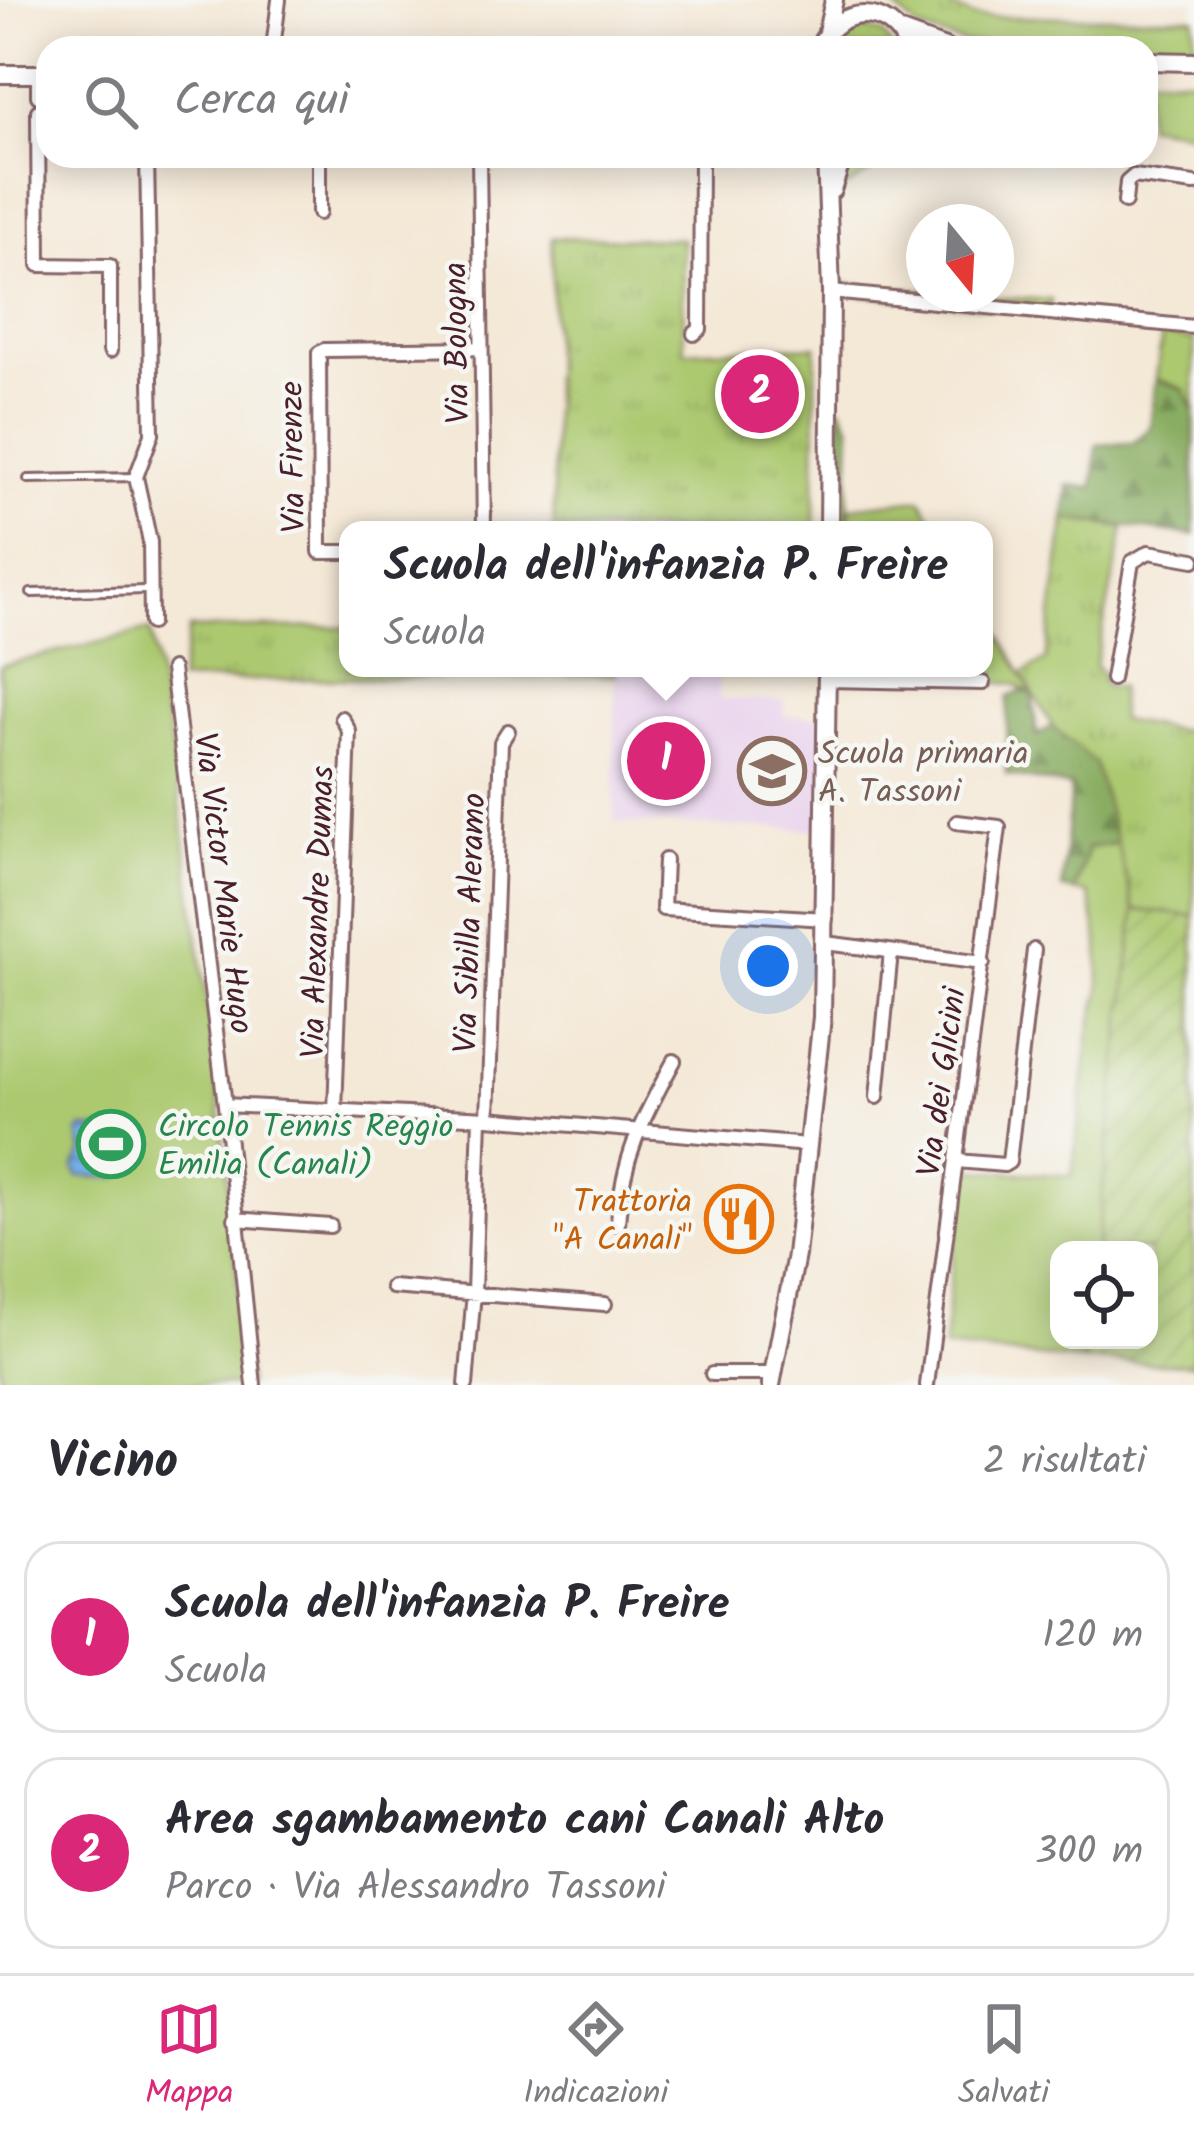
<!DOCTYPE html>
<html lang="it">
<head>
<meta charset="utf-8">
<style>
  body { margin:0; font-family:Kalam,sans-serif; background:#f2f2f3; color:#2b2b33 }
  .controls { position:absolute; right:36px; bottom:36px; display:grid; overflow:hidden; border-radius:24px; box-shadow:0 6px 30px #0003 }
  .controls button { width:108px; height:108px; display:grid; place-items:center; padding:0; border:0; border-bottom:3px solid #e1e1e2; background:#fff; color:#2b2b33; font:60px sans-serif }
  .compass { position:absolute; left:906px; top:204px; width:108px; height:108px; border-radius:50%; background:#fff; box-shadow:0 6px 30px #0003; rotate:162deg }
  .you { position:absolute; left:768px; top:966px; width:42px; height:42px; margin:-30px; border:9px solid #fff; border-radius:50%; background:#1a73e8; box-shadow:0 0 0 18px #1a73e833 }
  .badge { display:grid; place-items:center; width:78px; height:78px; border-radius:50%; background:#db2777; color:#fff; font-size:39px; font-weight:700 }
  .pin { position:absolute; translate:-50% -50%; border:6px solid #fff; box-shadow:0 3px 12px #0006 }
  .popup { position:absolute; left:339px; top:521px; width:654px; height:156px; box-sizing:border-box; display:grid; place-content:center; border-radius:24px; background:#fff; filter:drop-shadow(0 3px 9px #0005); font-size:39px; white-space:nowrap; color:#7c7c81 }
  .popup b { font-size:45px; color:#2b2b33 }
  .popup::after { content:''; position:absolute; left:50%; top:100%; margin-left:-24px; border:24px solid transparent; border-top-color:#fff }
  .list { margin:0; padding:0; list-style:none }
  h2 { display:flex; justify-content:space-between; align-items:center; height:156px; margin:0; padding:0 48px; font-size:51px }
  h2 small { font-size:39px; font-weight:400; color:#7c7c81 }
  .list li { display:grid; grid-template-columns:78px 1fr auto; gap:36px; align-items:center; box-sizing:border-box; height:192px; margin:0 24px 24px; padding:0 24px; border:3px solid #e1e1e2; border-radius:36px }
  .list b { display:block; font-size:45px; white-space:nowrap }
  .list p { margin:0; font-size:39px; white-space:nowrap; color:#7c7c81 }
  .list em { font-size:39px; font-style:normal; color:#7c7c81 }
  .icon { flex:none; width:66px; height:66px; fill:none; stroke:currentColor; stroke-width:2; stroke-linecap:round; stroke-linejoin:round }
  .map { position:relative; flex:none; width:1194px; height:1385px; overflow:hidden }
  .search { position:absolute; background:#fff; box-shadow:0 6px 30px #0003; left:36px; right:36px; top:36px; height:132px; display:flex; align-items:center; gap:30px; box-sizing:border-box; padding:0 42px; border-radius:36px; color:#7c7c81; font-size:45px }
  .sheet { height:588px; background:#fff }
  nav { display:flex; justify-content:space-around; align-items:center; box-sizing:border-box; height:168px; border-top:3px solid #e1e1e2; background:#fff; font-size:33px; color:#7c7c81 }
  nav a { display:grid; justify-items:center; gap:6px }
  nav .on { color:#db2777 }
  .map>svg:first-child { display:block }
  .built { fill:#e9d2ed }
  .grass { fill:#acc970; stroke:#7b744e; stroke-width:3 }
  .forest { fill:url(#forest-firs); stroke:#6a6646; stroke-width:3 }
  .park { fill:url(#park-tufts); stroke:#7b744e; stroke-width:3 }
  .garden { fill:url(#garden-furrows); stroke:#7b744e; stroke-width:3 }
  .water { fill:url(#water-rules); stroke:#606688; stroke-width:3 }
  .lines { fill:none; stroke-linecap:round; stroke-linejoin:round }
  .lane-casing { stroke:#866567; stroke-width:12 }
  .street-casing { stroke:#866567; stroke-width:18 }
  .secondary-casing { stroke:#866567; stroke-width:22 }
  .lane { stroke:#fff; stroke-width:6 }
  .street { stroke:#fff; stroke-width:12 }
  .secondary { stroke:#fff; stroke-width:16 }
  .labels { text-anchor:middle; stroke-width:9; stroke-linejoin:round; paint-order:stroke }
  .street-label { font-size:33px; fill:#4a1f2b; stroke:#f6f6f2 }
  .education-label { font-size:33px; fill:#785e54; stroke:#f6f6f2; text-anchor:start }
  .leisure-label { font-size:33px; fill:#27864d; stroke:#f6f6f2; text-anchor:start }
  .food-label { font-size:33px; fill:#c56008; stroke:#f6f6f2; text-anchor:end }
</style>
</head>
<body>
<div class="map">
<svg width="1194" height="1385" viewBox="0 0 1194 1385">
  <defs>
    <pattern id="forest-firs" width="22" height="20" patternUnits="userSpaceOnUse" patternTransform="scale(3)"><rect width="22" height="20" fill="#89ad62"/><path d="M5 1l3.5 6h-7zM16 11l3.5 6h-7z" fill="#728c51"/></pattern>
    <pattern id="park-tufts" width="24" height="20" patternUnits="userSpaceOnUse" patternTransform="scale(3)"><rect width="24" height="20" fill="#acc970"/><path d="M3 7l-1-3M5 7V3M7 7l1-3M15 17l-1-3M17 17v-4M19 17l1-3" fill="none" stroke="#96ac61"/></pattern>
    <pattern id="garden-furrows" width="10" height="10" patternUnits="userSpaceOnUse" patternTransform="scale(3)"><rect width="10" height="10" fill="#acc970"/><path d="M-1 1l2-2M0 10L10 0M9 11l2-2" fill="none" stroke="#96ac61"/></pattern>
    <pattern id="water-rules" width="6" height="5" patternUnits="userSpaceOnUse" patternTransform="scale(3)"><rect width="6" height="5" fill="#75aee5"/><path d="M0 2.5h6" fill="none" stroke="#628dba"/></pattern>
  </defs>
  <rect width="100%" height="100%" fill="#f6f6f2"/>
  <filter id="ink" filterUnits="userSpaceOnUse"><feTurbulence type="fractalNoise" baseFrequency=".00833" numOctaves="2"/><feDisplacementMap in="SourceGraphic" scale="24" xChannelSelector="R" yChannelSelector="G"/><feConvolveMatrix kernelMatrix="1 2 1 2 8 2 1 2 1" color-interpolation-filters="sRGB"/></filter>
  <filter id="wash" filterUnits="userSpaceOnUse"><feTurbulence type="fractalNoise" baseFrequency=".004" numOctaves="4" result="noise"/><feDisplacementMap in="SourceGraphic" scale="48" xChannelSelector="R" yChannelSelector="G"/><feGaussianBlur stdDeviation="2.7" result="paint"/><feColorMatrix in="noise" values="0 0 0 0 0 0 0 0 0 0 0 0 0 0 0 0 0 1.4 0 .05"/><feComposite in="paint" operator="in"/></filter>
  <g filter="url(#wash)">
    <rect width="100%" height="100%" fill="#f4e8d6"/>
    <path class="built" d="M615,668H719V699L784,700L785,716L828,717L826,830L614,822Z"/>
    <path class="grass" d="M862,28L883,34L893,48H835L848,32Z
      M841,284L924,290V294L1051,300L1049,313L840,293Z
      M1162,334L1194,340V409L1183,389L1156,379Z
      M921,499L939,530H847L851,507Z
      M984,604L1032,693L1013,684L949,678L936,668H984V641L990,636L984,625Z
      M150,630L175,767L215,1062L248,1385H100L16,1380V1385H0V666Z
      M1118,843L1136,918L1096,1250H1059V1340H1085L1083,1361L944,1348L961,1169L1072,1176L1089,1038L1100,991L1099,943L1089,894L1074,891L1088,848Z"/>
    <path class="forest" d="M1156,379L1183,389L1194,409V535L1065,519L1068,485L1093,488L1097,445L1133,443L1150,428Z
      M840,405L851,427L847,530H836Z
      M1022,691L1032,693L1037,736L1052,726L1095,762L1118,843L1088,848L1074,891L1062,889L1071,787L1006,774L1008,697Z"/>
    <path class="park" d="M886,0H938L973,17H1194V48L964,43L920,30Z
      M1146,77L1194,78V133L1146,125Z
      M848,156H895L841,191Z
      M552,238L682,239L684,351L816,346L815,530H554Z
      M1065,519L1124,528L1095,666L1103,673L1102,682L1106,687H1119L1120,720L1194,733V916L1135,910L1095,763L1052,726L1022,674L1046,660Z
      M348,627V668H615V675L179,681L189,629Z"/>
    <path class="garden" d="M1135,910L1194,916V1364L1083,1361L1085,1340H1149V1250H1096Z"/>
    <path class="water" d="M83,1128L122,1131L123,1141L116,1149L118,1178L78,1176L74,1167L83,1152L79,1133Z"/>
  </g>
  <g filter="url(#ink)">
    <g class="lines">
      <g class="lane-casing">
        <path id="lane" d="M28,479L136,477
          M31,593L147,590"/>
      </g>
      <g class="street-casing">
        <path id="street" d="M273,48L279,0
          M38,96V74
          M38,111L39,265L110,266V351
          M147,156L152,434L136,477L150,542L151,623
          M319,156V213
          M479,156L484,530
          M1125,202L1127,182L1134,176L1194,184
          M831,292L1194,327
          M694,334L700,329L701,156
          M348,552H320L319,353L324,350L481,348
          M172,669L225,1105
          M1112,679L1132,562L1149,552L1194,560
          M827,680L983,683
          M665,860L663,909L826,919
          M825,943L983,963
          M877,1097L891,952
          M335,1111L349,731L342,718
          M488,1118L501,742L508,731
          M957,1161L1004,1165L1009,1162L1034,950
          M235,1219L330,1226
          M618,1224C621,1158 643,1118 674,1061
          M392,1287L605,1304
          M712,1374H774
          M254,1385L225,1105L488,1118L808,1145
          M466,1385L474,1292L480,1118
          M927,1385L999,827L957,822"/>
      </g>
      <g class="secondary-casing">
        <path id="secondary" d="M827,32L834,0
          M901,32L945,48
          M819,48C837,4 891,4 908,48
          M1146,61L1194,62
          M0,74H48
          M826,156L831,292L829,530
          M832,190L843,156
          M771,1385L796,1255L822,1017L827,668"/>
      </g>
      <use href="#lane" class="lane"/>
      <use href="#street" class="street"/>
      <use href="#secondary" class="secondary"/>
    </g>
  </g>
  <defs>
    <g id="school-ring" transform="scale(3.45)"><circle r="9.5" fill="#f6f6f2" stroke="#8d6e63" stroke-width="1.5"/><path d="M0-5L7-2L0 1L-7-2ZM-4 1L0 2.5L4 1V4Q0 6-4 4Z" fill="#8d6e63"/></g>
    <g id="stadium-ring" transform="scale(3.45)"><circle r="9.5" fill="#f6f6f2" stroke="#2e9e5b" stroke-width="1.5"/><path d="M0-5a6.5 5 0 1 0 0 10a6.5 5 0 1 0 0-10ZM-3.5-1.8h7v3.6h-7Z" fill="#2e9e5b"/></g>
    <g id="restaurant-ring" transform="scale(3.45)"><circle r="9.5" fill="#f6f6f2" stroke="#e8710a" stroke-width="1.5"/><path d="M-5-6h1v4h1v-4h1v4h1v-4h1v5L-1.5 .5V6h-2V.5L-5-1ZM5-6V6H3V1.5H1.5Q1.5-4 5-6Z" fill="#e8710a"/></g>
  </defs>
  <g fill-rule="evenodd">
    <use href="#school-ring" x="772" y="771"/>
    <use href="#stadium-ring" x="111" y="1144"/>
    <use href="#restaurant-ring" x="739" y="1219"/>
  </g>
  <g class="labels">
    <g class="street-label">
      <text transform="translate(455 343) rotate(-91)" y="12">Via Bologna</text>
      <text transform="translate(291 457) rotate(-91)" y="12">Via Firenze</text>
      <text transform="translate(225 883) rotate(83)" y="12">Via Victor Marie Hugo</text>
      <text transform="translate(316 912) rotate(-88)" y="12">Via Alexandre Dumas</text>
      <text transform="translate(468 923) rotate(-88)" y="12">Via Sibilla Aleramo</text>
      <text transform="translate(940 1082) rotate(-82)" y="12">Via dei Glicini</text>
    </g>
    <g class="education-label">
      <text x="818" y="764">Scuola primaria<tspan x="818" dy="38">A. Tassoni</tspan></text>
    </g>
    <g class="leisure-label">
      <text x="158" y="1137">Circolo Tennis Reggio<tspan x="158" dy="38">Emilia (Canali)</tspan></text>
    </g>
    <g class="food-label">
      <text x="692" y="1212">Trattoria<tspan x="692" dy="38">"A Canali"</tspan></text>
    </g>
  </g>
</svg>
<div class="controls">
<button><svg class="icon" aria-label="locate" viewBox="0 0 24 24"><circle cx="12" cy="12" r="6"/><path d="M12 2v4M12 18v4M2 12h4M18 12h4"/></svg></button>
</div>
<svg class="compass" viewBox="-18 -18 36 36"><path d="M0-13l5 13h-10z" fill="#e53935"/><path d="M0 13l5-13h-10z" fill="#7c7c81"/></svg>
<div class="you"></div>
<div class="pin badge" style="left:666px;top:761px">1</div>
<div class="popup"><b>Scuola dell'infanzia P. Freire</b>Scuola</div>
<div class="pin badge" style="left:760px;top:394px">2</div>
<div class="search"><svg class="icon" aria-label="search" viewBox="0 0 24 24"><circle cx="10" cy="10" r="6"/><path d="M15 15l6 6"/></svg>Cerca qui</div>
</div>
<section class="sheet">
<h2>Vicino<small>2 risultati</small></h2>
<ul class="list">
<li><span class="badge">1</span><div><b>Scuola dell'infanzia P. Freire</b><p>Scuola</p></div><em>120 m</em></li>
<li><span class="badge">2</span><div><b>Area sgambamento cani Canali Alto</b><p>Parco · Via Alessandro Tassoni</p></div><em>300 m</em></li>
</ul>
</section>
<nav>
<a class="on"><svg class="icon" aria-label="map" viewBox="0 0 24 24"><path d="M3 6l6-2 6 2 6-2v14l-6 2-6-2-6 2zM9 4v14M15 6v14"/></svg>Mappa</a>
<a><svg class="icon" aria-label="directions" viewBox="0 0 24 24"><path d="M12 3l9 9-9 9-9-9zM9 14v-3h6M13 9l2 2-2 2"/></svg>Indicazioni</a>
<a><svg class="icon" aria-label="saved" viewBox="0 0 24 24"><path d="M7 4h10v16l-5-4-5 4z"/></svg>Salvati</a>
</nav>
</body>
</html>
